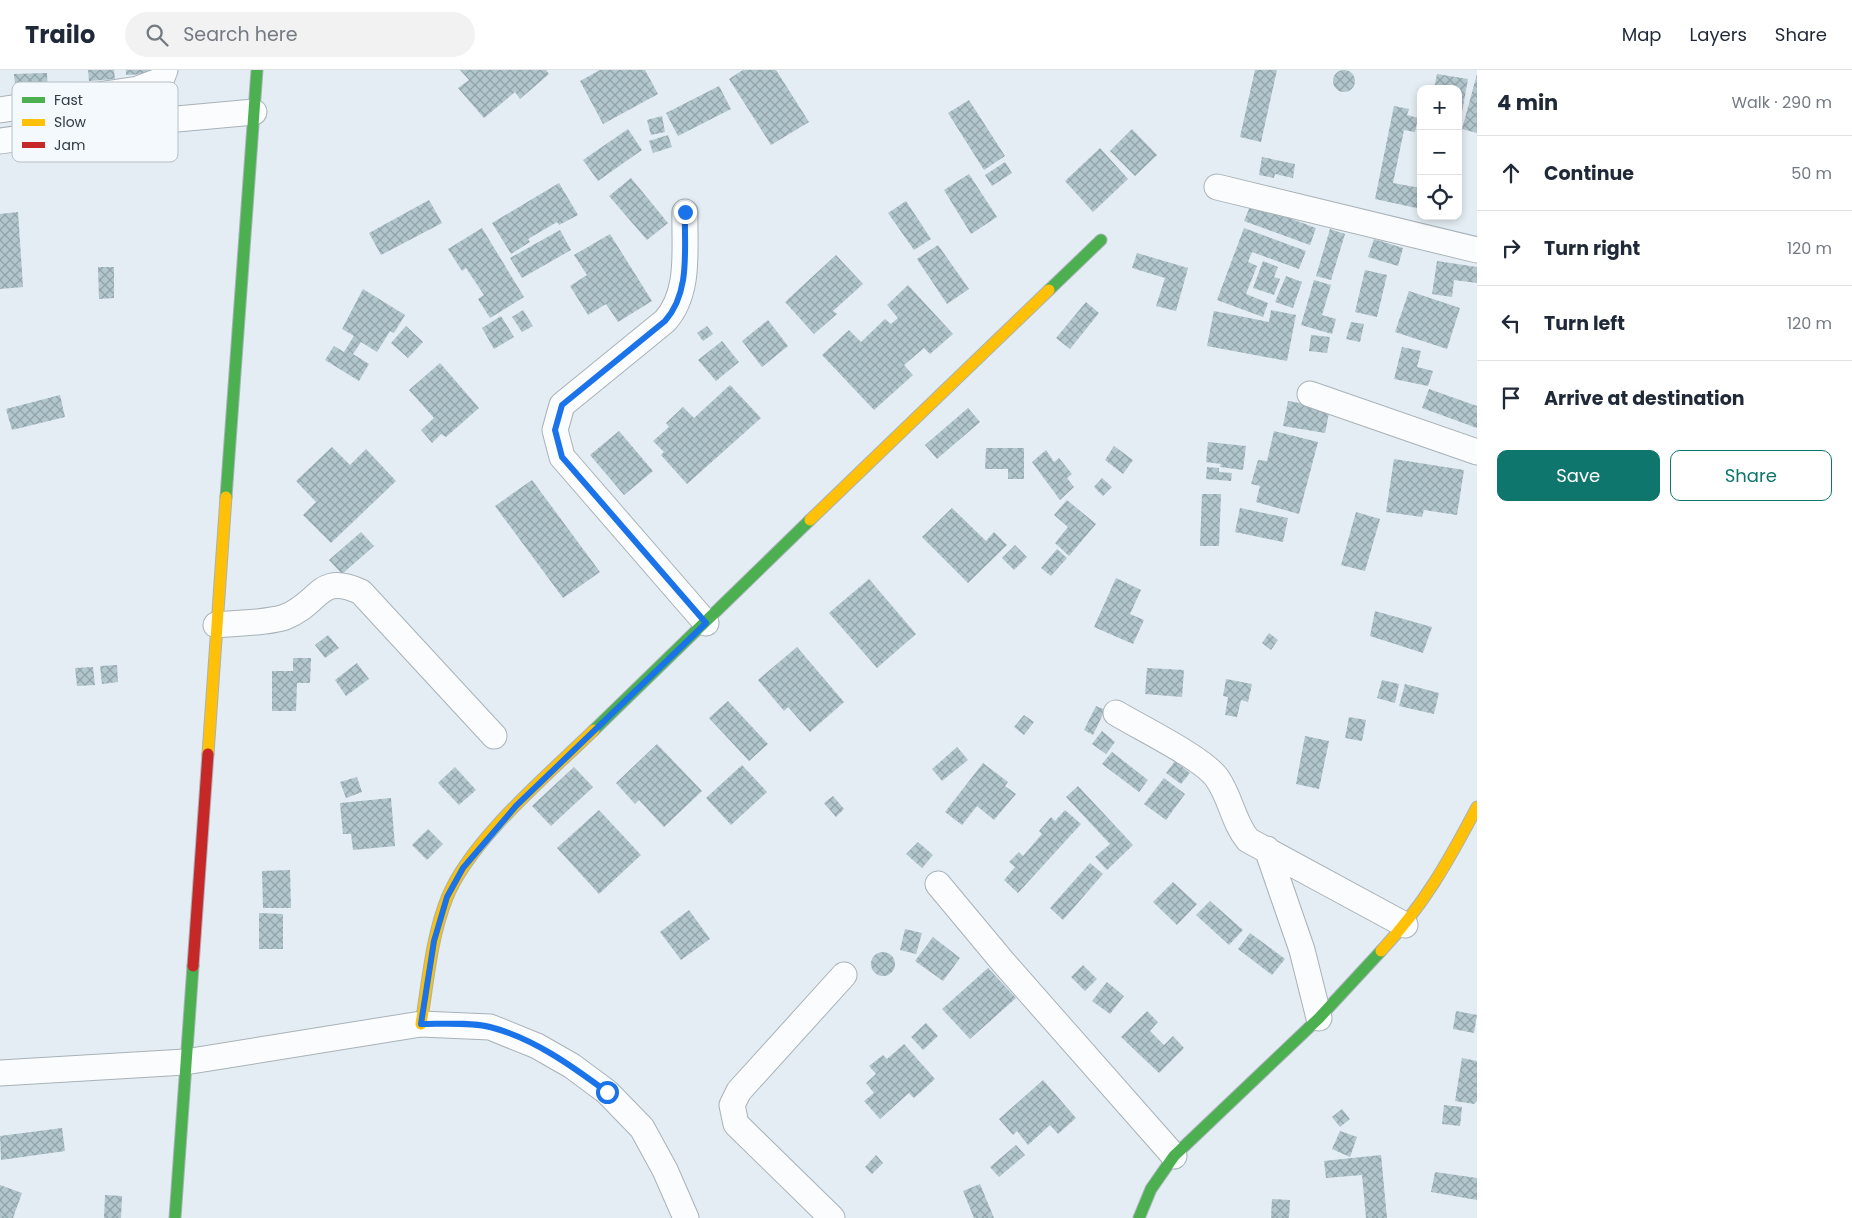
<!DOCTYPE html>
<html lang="en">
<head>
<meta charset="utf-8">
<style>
  body { margin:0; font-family:Poppins,sans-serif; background:#f2f2f3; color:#1f2937 }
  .controls { position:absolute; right:15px; top:15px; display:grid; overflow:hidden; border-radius:10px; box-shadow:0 2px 8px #0003 }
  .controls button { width:45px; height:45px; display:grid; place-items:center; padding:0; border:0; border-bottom:1px solid #e0e1e3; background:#fff; color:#1f2937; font:25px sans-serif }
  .stop { position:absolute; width:15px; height:15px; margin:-11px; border:4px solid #1a73e8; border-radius:50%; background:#fff }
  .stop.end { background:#1a73e8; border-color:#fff; box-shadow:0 1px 5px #0008 }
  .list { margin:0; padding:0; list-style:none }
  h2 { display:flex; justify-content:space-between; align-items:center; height:65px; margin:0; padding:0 20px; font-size:21px }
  h2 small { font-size:16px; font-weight:400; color:#747a83 }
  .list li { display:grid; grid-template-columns:32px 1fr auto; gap:15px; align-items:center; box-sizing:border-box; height:75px; padding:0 20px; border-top:1px solid #e0e1e3 }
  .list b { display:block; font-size:19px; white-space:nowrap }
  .list em { font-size:16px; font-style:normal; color:#747a83 }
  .actions { display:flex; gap:10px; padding:15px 20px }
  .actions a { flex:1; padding:11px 0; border:1px solid #0f766e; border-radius:10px; text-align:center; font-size:18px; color:#0f766e }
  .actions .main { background:#0f766e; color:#fff }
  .icon { flex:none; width:28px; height:28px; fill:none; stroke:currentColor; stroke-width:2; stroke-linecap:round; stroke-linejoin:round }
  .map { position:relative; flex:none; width:1477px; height:1148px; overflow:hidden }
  header { display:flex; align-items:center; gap:30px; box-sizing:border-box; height:70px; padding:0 25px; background:#fff; border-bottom:1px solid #e0e1e3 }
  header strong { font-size:24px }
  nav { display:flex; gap:28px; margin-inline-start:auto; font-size:18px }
  .search { width:350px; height:45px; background:#f2f2f3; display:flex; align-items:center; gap:12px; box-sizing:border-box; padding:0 18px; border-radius:28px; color:#747a83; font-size:19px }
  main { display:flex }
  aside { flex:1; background:#fff }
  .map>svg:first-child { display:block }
  .building { fill:url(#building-cross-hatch) }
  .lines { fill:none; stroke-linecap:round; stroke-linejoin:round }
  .street-casing { stroke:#a8b2b8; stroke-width:27 }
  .fast-casing { stroke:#a8b2b8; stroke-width:13 }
  .slow-casing { stroke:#a8b2b8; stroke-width:13 }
  .jam-casing { stroke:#a8b2b8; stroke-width:13 }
  .street { stroke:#fbfcfd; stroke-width:25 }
  .fast { stroke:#4caf50; stroke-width:11 }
  .slow { stroke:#ffc107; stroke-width:11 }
  .jam { stroke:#c62828; stroke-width:11 }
  .route { stroke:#1a73e8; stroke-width:6 }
  .key { fill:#f3f9fd; stroke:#b8c0c5; stroke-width:1 }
  .key-label { font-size:14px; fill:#2f3b43 }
</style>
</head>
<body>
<header>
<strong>Trailo</strong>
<div class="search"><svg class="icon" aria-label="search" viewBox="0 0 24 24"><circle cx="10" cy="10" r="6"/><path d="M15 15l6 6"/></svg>Search here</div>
<nav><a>Map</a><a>Layers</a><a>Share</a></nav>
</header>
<main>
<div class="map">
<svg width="1477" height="1148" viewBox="0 0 1477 1148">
  <defs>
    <pattern id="building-cross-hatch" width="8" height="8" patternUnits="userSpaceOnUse" patternTransform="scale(1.25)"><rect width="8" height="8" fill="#b2c6cd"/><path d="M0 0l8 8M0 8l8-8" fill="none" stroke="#91a2a8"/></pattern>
  </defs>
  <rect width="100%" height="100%" fill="#e3edf3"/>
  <path class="building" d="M1333 11a11 11 0 1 1 22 0a11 11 0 1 1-22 0Z
    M88,0H114L115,9L89,11Z
    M126,0H149V4L126,5Z
    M460,0H546L549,4L520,29L515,22L484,48L458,18L469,10Z
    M600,0H645L658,24L603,54L580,11Z
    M743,0H776L809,52L771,75L729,9Z
    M1255,0H1277L1261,72L1240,67Z
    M47,3L48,24L16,26L14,4Z
    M1437,4L1468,9L1462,42L1458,41V19H1434Z
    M1477,4V63L1462,59Z
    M719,16L731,39L678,66L666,43Z
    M969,30L1005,86L984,100L948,43Z
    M1394,36L1409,39L1407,45L1418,48L1415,62L1404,60L1393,113L1421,118V139L1375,129Z
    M662,46L665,62L651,65L647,50Z
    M628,59L642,80L598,111L583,90Z
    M1132,59L1157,85L1135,106L1110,81Z
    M668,65L672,77L653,83L649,71Z
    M1100,78L1128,109L1093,142L1065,111Z
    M1262,87L1295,94L1293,108L1275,104L1274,108L1259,105Z
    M1005,92L1012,103L992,116L985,105Z
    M969,104L997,147L971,164L944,120Z
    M631,108L668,153L647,170L609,126Z
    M559,113L578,145L559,155L557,152L528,169L530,172L511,184L492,153Z
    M429,130L442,153L381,185L369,163Z
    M906,131L931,169L914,180L888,143Z
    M1251,134L1316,158L1310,175L1244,151Z
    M18,142L23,217L0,219V144Z
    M482,158L524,227L490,248L478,229L484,225L466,198L462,201L448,179Z
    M1244,158L1306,181L1299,199L1252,182L1248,192L1257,196L1246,224L1268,233L1263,247L1217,230Z
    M1330,159L1345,164L1331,210L1316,206Z
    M560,160L571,180L522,208L510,188Z
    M610,164L652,231L618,252L606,234L588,245L570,216L587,205L574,185Z
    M1374,169L1403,178L1398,196L1368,187Z
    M938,175L969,219L947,234L917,189Z
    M1137,183L1188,198L1176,241L1156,236L1165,208L1132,198Z
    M836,185L863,214L833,241L837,244L814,264L785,232Z
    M1263,191L1278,197L1274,207L1280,209L1274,225L1253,218Z
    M1437,191L1477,197V213L1454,210L1452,227L1432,224Z
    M98,197H114V228L99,229Z
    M1365,200L1387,205L1377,247L1355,242Z
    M1286,206L1302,212L1293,238L1275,232Z
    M1314,210L1331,215L1322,245L1336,249L1332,264L1301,255Z
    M908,215L953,264L930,284L924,278L904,295L913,305L874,340L822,285L849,260L861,272L885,249L891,254L898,248L887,235Z
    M363,219L405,245L394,263L390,261L377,282L361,272L353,284L369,294L359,311L325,290L334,276L344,282L354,266L342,259Z
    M1409,221L1460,238L1447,279L1395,262Z
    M1086,232L1099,243L1070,279L1056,268Z
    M523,240L533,256L522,262L512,247Z
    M1271,240L1296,245L1287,291L1207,276L1214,241L1269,252Z
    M501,246L514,267L494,279L482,258Z
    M768,250L788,276L762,297L742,271Z
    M1351,252L1364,254L1360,272L1346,269Z
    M406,256L423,272L408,288L391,273Z
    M707,256L713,264L703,271L697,263Z
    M1311,265L1330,267L1327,283L1309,281Z
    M722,271L739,292L716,311L698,290Z
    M1402,277L1421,281L1417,297L1433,301L1428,316L1394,309Z
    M440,293L479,338L446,367L441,364L432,373L421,360L434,348L409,320Z
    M730,315L761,348L687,414L661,385L664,382L653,371L669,357L666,353L683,337L694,348Z
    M1429,319L1477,336V358L1422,338Z
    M60,325L65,347L12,360L6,339Z
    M1288,331L1330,338L1325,363L1283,356Z
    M968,338L980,352L937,389L925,375Z
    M619,361L653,401L624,425L590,385Z
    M1274,361L1318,372L1299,444L1256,432L1260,416L1251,414L1258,390L1267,391Z
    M1208,372L1246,376L1243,400L1220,397L1221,394L1206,392Z
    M1114,376L1133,390L1123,404L1105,390Z
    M332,377L350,395L366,379L396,411L331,473L303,445L316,432L296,411Z
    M986,378H1024V409H1008V399H985Z
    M1046,380L1054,392L1059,388L1072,404L1067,408L1074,417L1060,430L1032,392Z
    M1394,389L1464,400L1457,445L1424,440L1422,447L1386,442Z
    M1207,397L1219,398V402L1232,403L1231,411L1206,409Z
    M1102,408L1112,417L1103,426L1094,417Z
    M532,410L600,502L563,528L495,436Z
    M1202,424H1221L1219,476H1200Z
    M1067,430L1096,454L1069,486L1055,473L1068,457L1054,445Z
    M952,438L986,471L994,462L1007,475L968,513L922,467Z
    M1240,438L1288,448L1283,472L1235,462Z
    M1356,442L1380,449L1365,501L1341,495Z
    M361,462L374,476L342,504L329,490Z
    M1015,475L1027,487L1014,500L1002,488Z
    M1057,479L1067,488L1051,506L1041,498Z
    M1116,508L1141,520L1130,544L1144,550L1133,574L1094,557Z
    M869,509L916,564L877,598L829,543Z
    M1375,541L1432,557L1423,583L1370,566Z
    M1269,563L1278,570L1271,580L1262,573Z
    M328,565L339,578L325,588L315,575Z
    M797,577L844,632L810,662L788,637L784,641L758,610Z
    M293,588H311L310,613H297L296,641H272V601H293Z
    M357,593L369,609L346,626L335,610Z
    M117,595L118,612L102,614L100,596Z
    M93,597L95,615L77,616L75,598Z
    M1147,598L1184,600L1182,627L1145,624Z
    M1226,609L1252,614L1248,632L1241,630L1237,647L1225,645L1228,627L1223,626Z
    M1382,610L1399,614L1395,633L1377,628Z
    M1405,614L1439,623L1434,644L1399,636Z
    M728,631L768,674L749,691L709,648Z
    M1096,636L1105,640L1093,665L1084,660Z
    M1024,645L1034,652L1024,665L1014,657Z
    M1349,647L1366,650L1362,671L1345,668Z
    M1102,661L1115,672L1106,684L1092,674Z
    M1305,666L1329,671L1319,719L1296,714Z
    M657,674L702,721L664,757L639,730L635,734L616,713Z
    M957,677L968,690L942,711L932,699Z
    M1112,682L1148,710L1139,722L1102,694Z
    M1175,691L1190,703L1181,714L1166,703Z
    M983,693L1008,712L1005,716L1016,724L994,750L977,736L962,755L945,742Z
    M742,695L767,722L731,755L706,728Z
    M455,697L476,720L459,735L438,713Z
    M574,697L593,717L551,756L532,736Z
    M357,707L362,722L346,728L340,712Z
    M1164,708L1185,724L1166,750L1144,734Z
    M1078,716L1133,775L1107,800L1095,787L1110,774L1066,727Z
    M833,726L844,739L836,747L824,733Z
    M391,728L395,776L353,780L351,764H343L340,733Z
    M599,740L641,785L599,824L557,778Z
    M1065,740L1081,754L1018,823L1004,810L1015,797L1009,792L1019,782L1023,786L1042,764L1039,761L1051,747L1055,751Z
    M428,759L443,774L427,790L412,775Z
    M918,772L933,785L922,798L906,784Z
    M1090,793L1103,804L1063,850L1050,838Z
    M290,800L291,838H263L262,801Z
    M1173,812L1197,834L1177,855L1153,832Z
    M1210,831L1243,860L1229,875L1196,845Z
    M689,840L710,869L681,890L660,862Z
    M259,843L283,844V879H259Z
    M905,859L922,863L916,884L900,880Z
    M1250,863L1285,889L1272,905L1238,879Z
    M933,867L960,888L943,911L915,891Z
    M871 894a12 12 0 1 1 24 0a12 12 0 1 1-24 0Z
    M1083,895L1097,909L1085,921L1071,907Z
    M988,898L1016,928L970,969L942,939Z
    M1107,912L1124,926L1110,944L1092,931Z
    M1147,941L1158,952L1150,961L1164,975L1173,966L1184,978L1159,1003L1121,967Z
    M1456,941L1477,945L1474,963L1453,959Z
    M926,953L938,966L923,980L911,967Z
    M904,974L935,1009L914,1028L909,1023L880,1049L864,1031L874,1023L866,1013L876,1004L869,996L883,985L887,989Z
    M1462,988L1477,991V1031L1474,1034L1455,1031Z
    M1043,1010L1076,1048L1058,1064L1050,1055L1028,1075L1017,1061L1013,1065L999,1049Z
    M1444,1035L1462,1037L1460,1056L1442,1054Z
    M1342,1039L1350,1049L1340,1057L1332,1047Z
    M62,1058L65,1081L1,1090L0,1066Z
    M1340,1061L1357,1067L1350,1087L1332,1079Z
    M1016,1075L1025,1085L999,1107L990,1097Z
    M876,1085L883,1093L872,1104L865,1097Z
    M1381,1085L1387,1148H1366L1362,1105L1326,1108L1324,1091Z
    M1435,1102L1477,1108V1130L1431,1122Z
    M980,1114L994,1148H974L963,1121Z
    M0,1115L22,1123L13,1148H0Z
    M105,1125L122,1126L121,1148H104Z
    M1272,1129L1290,1130L1289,1148H1271Z"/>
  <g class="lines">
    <g class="street-casing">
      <path id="street" d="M0,40L138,19L161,10L165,0
        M0,71L122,54L254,42
        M1217,117L1477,180
        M685,142C684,178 691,222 665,251L562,335L555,360L562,387L706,553
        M1310,324L1477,382
        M216,555C234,553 269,553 285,547C321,533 318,502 361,522L494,666
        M1116,643C1139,657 1203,688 1217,708C1231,728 1233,752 1248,770L1405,855
        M1267,779L1302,880L1319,948
        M938,814L1003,892L1174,1086
        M0,1003L185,992L421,954L490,957L537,976L572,996L607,1022L642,1058L665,1100L686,1148
        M832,1148L736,1054L732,1035L739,1021L844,905"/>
    </g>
    <g class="fast-casing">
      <path id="fast" d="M1049,220L1101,170
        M226,427L257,0
        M594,660L810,450
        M175,1148L193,896
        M1139,1148L1151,1119L1174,1086L1319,948L1381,881"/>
    </g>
    <g class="slow-casing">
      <path id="slow" d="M810,450L1049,220
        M208,684L226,427
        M1381,881C1424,835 1448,792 1477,737
        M421,954C428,912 431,868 447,828C470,770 549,704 594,660"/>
    </g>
    <g class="jam-casing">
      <path id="jam" d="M193,896L208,684"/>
    </g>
    <use href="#street" class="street"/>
    <use href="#fast" class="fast"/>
    <use href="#slow" class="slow"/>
    <use href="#jam" class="jam"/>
  </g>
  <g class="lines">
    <path class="route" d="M607,1022C572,996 533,968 490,957C469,952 443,954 421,954L434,871L447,827L463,798L516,736L706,553L562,387L555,360L562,335L665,251C691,222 684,178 685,142"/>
  </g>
  <rect x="12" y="12" width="166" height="80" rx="8" class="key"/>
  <rect x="22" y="27" width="23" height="6" fill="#4caf50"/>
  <rect x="22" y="49" width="23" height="7" fill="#ffc107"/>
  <rect x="22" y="72" width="23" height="6" fill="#c62828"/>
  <g class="key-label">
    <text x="54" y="35">Fast</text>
    <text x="54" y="57">Slow</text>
    <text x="54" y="80">Jam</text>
  </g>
</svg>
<div class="controls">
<button>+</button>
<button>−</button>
<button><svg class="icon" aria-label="locate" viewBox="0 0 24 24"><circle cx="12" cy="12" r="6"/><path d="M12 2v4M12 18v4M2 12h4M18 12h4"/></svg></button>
</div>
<div class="stop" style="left:607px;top:1022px"></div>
<div class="stop end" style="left:685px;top:142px"></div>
</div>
<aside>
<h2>4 min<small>Walk · 290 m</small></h2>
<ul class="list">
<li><svg class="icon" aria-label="ahead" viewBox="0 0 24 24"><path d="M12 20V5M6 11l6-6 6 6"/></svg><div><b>Continue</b></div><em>50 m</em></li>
<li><svg class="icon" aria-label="right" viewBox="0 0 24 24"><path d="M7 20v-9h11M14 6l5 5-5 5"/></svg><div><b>Turn right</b></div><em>120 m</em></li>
<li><svg class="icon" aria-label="left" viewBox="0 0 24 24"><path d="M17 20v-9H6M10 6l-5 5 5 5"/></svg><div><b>Turn left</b></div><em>120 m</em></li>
<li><svg class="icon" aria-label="arrive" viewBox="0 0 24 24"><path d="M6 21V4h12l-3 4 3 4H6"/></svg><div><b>Arrive at destination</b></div></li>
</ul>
<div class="actions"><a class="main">Save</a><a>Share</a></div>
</aside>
</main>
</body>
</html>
